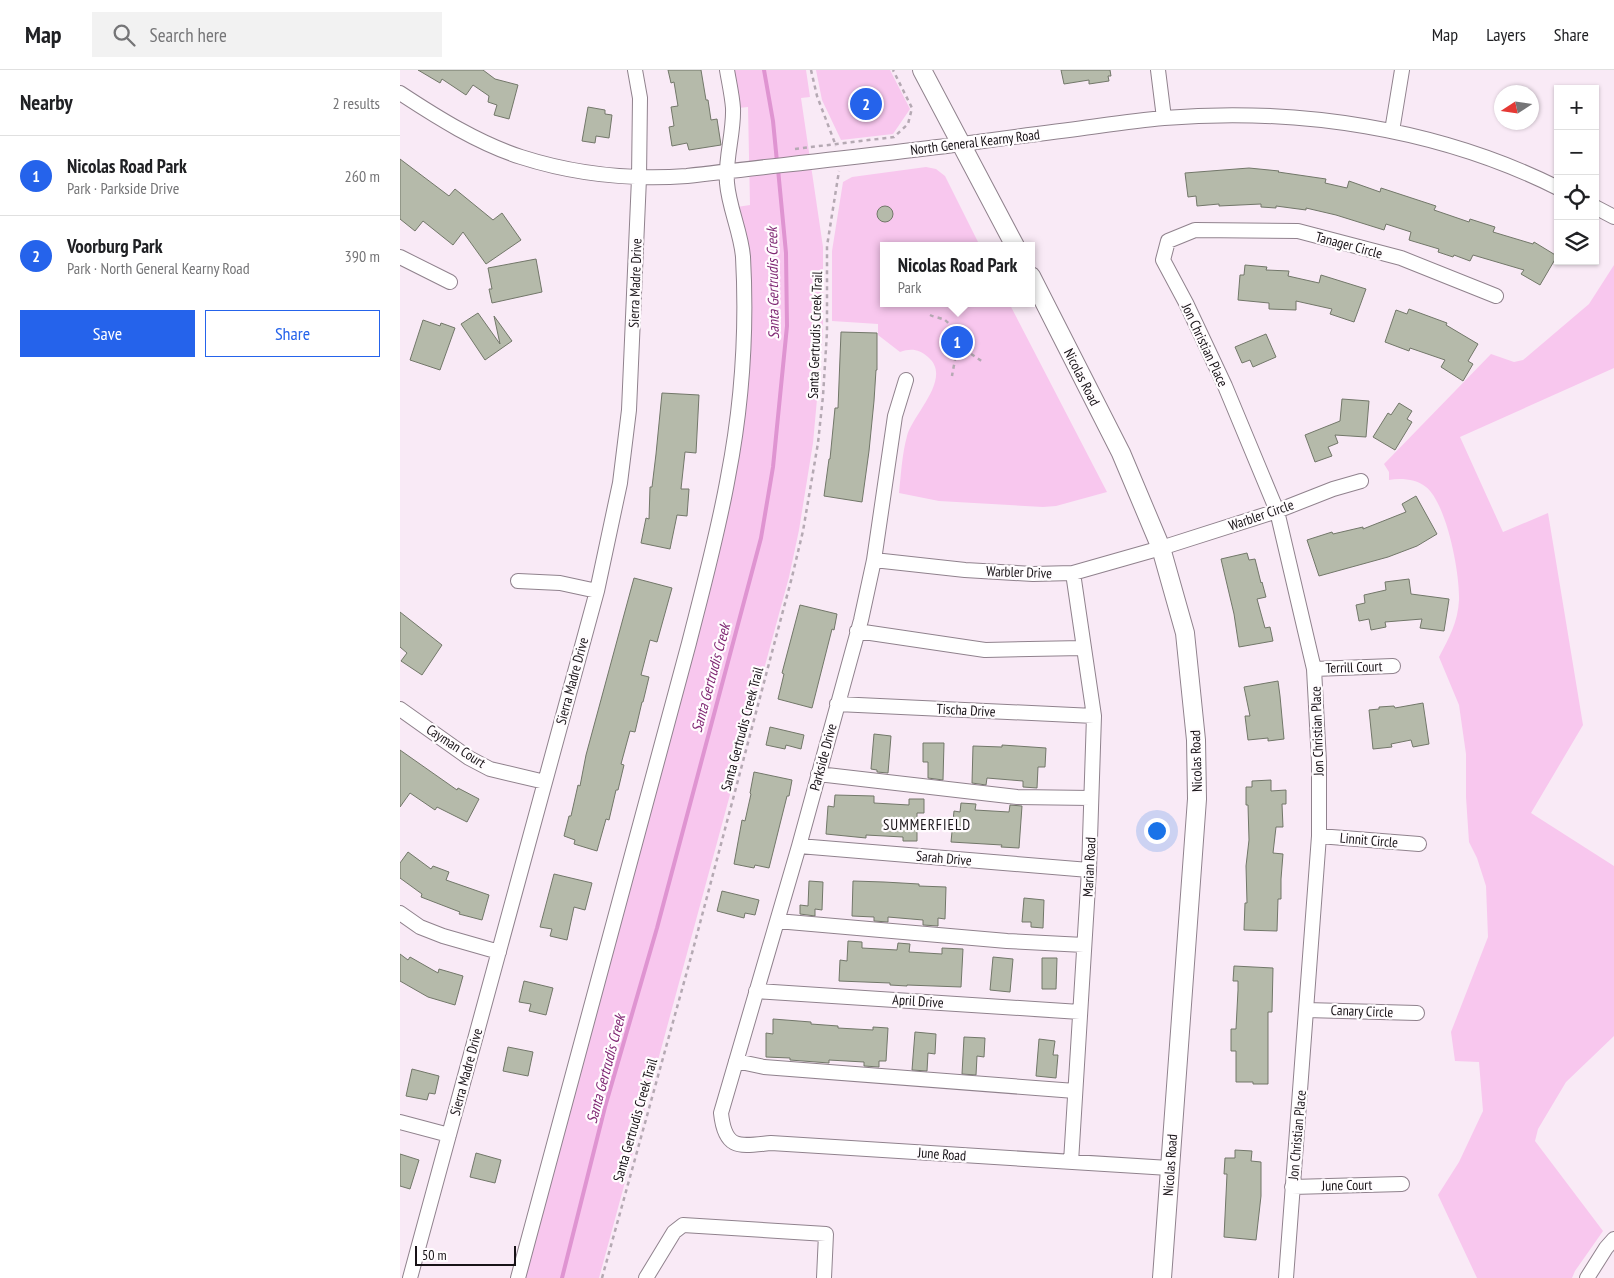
<!DOCTYPE html>
<html lang="en">
<head>
<meta charset="utf-8">
<style>
  body { margin:0; font-family:"PT Sans Narrow",sans-serif; background:#f2f2f2; color:#202124 }
  .controls { position:absolute; right:15px; top:15px; display:grid; overflow:hidden; border-radius:0px; box-shadow:0 1px 4px #0004 }
  .controls button { width:45px; height:45px; display:grid; place-items:center; padding:0; border:0; border-bottom:1px solid #e0e0e0; background:#fff; color:#202124; font:25px sans-serif }
  .compass { position:absolute; left:1094px; top:15px; width:45px; height:45px; border-radius:50%; background:#fff; box-shadow:0 1px 4px #0004; rotate:258deg }
  .scale { position:absolute; left:15px; bottom:12px; width:101px; box-sizing:border-box; padding-left:5px; border:2px solid #181317; border-top:0; font-size:14px; line-height:18px; white-space:nowrap; color:#181317; -webkit-text-stroke:4px #fffcfe; paint-order:stroke }
  .you { position:absolute; left:756px; top:760px; width:18px; height:18px; margin:-12px; border:4px solid #fff; border-radius:50%; background:#1a73e8; box-shadow:0 0 0 8px #1a73e833 }
  .badge { display:grid; place-items:center; width:32px; height:32px; border-radius:50%; background:#2563eb; color:#fff; font-size:16px; font-weight:700 }
  .pin { position:absolute; translate:-50% -50%; border:2px solid #fff; box-shadow:0 1px 5px #0006 }
  .popup { position:absolute; left:480px; top:172px; width:155px; height:65px; box-sizing:border-box; display:grid; place-content:center; border-radius:0px; background:#fff; filter:drop-shadow(0 1px 4px #0005); font-size:16px; white-space:nowrap; color:#757577 }
  .popup b { font-size:19px; color:#202124 }
  .popup::after { content:''; position:absolute; left:50%; top:100%; margin-left:-10px; border:10px solid transparent; border-top-color:#fff }
  .list { margin:0; padding:0; list-style:none }
  h2 { display:flex; justify-content:space-between; align-items:center; height:65px; margin:0; padding:0 20px; font-size:21px }
  h2 small { font-size:16px; font-weight:400; color:#757577 }
  .list li { display:grid; grid-template-columns:32px 1fr auto; gap:15px; align-items:center; box-sizing:border-box; height:80px; padding:0 20px; border-top:1px solid #e0e0e0 }
  .list b { display:block; font-size:19px; white-space:nowrap }
  .list p { margin:0; font-size:16px; white-space:nowrap; color:#757577 }
  .list em { font-size:16px; font-style:normal; color:#757577 }
  .actions { display:flex; gap:10px; padding:15px 20px }
  .actions a { flex:1; padding:11px 0; border:1px solid #2563eb; border-radius:0px; text-align:center; font-size:18px; color:#2563eb }
  .actions .main { background:#2563eb; color:#fff }
  .icon { flex:none; width:28px; height:28px; fill:none; stroke:currentColor; stroke-width:2; stroke-linecap:round; stroke-linejoin:round }
  .map { position:relative; flex:none; width:1214px; height:1208px; overflow:hidden }
  header { display:flex; align-items:center; gap:30px; box-sizing:border-box; height:70px; padding:0 25px; background:#fff; border-bottom:1px solid #e0e0e0 }
  header strong { font-size:24px }
  nav { display:flex; gap:28px; margin-inline-start:auto; font-size:18px }
  .search { width:350px; height:45px; background:#f2f2f2; display:flex; align-items:center; gap:12px; box-sizing:border-box; padding:0 18px; border-radius:0px; color:#757577; font-size:19px }
  main { display:flex }
  aside { flex:1; background:#fff }
  .map>svg:first-child { display:block }
  .green { fill:#f8c7ee }
  .lines { fill:none; stroke-linecap:round; stroke-linejoin:round }
  .stream { stroke:#df94d1; stroke-width:4 }
  .building { fill:#b5baaa; stroke:#727769 }
  .minor-casing { stroke:#90828d; stroke-width:16 }
  .major-casing { stroke:#90828d; stroke-width:20 }
  .path { stroke:#b5a9b3; stroke-width:2.5; stroke-dasharray:4 4; stroke-linecap:butt }
  .minor { stroke:#fff; stroke-width:14 }
  .major { stroke:#fff; stroke-width:18 }
  .labels { text-anchor:middle; stroke-width:4.5; stroke-linejoin:round; paint-order:stroke }
  .street-label { font-size:14px; fill:#181317; stroke:#fffcfe }
  .water-label { font-size:15px; font-style:italic; fill:#802974; stroke:#fffcfe }
  .neighbourhood-label { font-size:15px; letter-spacing:1px; fill:#181317; stroke:#fffcfe }
</style>
</head>
<body>
<header>
<strong>Map</strong>
<div class="search"><svg class="icon" aria-label="search" viewBox="0 0 24 24"><circle cx="10" cy="10" r="6"/><path d="M15 15l6 6"/></svg>Search here</div>
<nav><a>Map</a><a>Layers</a><a>Share</a></nav>
</header>
<main>
<aside>
<h2>Nearby<small>2 results</small></h2>
<ul class="list">
<li><span class="badge">1</span><div><b>Nicolas Road Park</b><p>Park · Parkside Drive</p></div><em>260 m</em></li>
<li><span class="badge">2</span><div><b>Voorburg Park</b><p>Park · North General Kearny Road</p></div><em>390 m</em></li>
</ul>
<div class="actions"><a class="main">Save</a><a>Share</a></div>
</aside>
<div class="map">
<svg width="1214" height="1208" viewBox="0 0 1214 1208">
  <rect width="100%" height="100%" fill="#f9eaf6"/>
  <path class="green" d="M332,0H406L410,27L401,28L423,177V263L413,373L399,460L389,507L199,1208H123L341,362L337,137L350,135L348,37L338,38Z
    M416,0H490L510,39L493,64L441,70L422,30Z
    M526,97L536,99L545,106L580,176H483V233H609L707,422L656,436L643,437L539,431L499,423C501,405 502,384 507,366C513,344 553,308 528,287C519,279 511,278 500,282L478,265V254L432,251V181L443,112L452,107Z
    M1214,195V298L1060,367L1103,462L1148,443L1183,655L1131,743L1214,796V966L1166,1012L1138,1059L1135,1071L1203,1161L1175,1201L1172,1208H1077L1038,1125L1059,1092L1083,1041L1079,992L1055,991L1051,962L1088,867L1086,816L1077,788L1069,772L1066,727V684L1059,635L1039,587C1049,568 1058,552 1059,530C1060,504 1047,434 1026,417C1016,409 1001,408 989,410V402L984,394L1091,284L1114,292L1123,290L1189,234Z"/>
  <g class="lines">
    <path class="stream" d="M364,0L373,51L377,92
      M162,1208L205,1037L257,858L361,468L373,397L387,256L386,183L378,99"/>
  </g>
  <path class="building" d="M18,0H83L95,9L118,15L109,49L94,45L97,35L88,32L89,26L73,15L66,25L42,9L40,13Z
    M268,0H301L306,30H308L311,50L317,49L321,75L289,80L287,73L272,76L269,57L274,56L271,37L278,36L274,12L271,13Z
    M661,0H710L711,6H708L709,11L689,14V10L664,14Z
    M188,37L205,40V44L212,45L209,68L196,66L195,73L182,71Z
    M0,89L49,126L55,119L93,150L102,143L121,170L86,194L63,162L53,175L23,151L15,161L0,149Z
    M849,98L879,101L878,102L926,109L925,113L947,118L949,111L980,122L981,118L1036,136L1034,140L1069,152L1070,149L1095,157L1093,162L1133,174L1134,172L1157,186L1140,215L1121,204L1124,200L1073,185L1070,191L1054,185L1053,187L1038,182L1039,179L1009,170L1011,162L986,154L984,160L936,145L906,138V140L876,136V138L861,137V134L819,136V134L797,136L796,126L788,127L785,103Z
    M477 144a8 8 0 1 1 16 0a8 8 0 1 1-16 0Z
    M136,189L142,222L92,233L89,219H92L88,198Z
    M845,195L867,197L866,200L889,201L888,206L919,213L921,205L966,219L954,252L930,244L932,239L896,231V240L869,239V233L838,230L840,205H844Z
    M1009,239L1047,253L1046,255L1078,274L1068,291L1073,294L1063,311L1041,297L1045,290L1010,278L1009,281L985,272L996,240L1007,244Z
    M78,243L100,274L94,246L112,271L85,290L61,254Z
    M23,250L40,256L41,253L55,258L40,300L10,290Z
    M441,262L477,263V300H476L474,331L469,381L462,432L424,426L429,389H430L435,338H438Z
    M866,264L876,287L853,297L850,290L842,293L835,277Z
    M262,323L299,325L296,383L285,382L281,419H289L287,446L277,445L270,479L241,473L246,448L249,449L250,417H252L256,384Z
    M942,329L969,331L966,367L935,365L938,373L928,377L932,386L915,392L905,365L940,351Z
    M999,333L1012,341L1007,349L1012,352L995,380L973,367L988,343L991,345Z
    M1016,426L1037,464L1017,476L988,487L919,506L907,470L932,462L933,464L963,457V459L1006,442L1002,434Z
    M847,483L849,490L855,489L861,513L862,512L866,527L857,529L865,558L870,557L873,571L839,577L834,544L821,489Z
    M234,508L272,518L257,572L250,570L241,605L249,607L243,632H242L235,662L230,661L221,694L224,695L218,720H216L209,750L206,749L197,781L174,774L175,770L164,766L169,746H171L178,715L180,716L186,685Z
    M1009,509L1011,524L1049,529L1044,561L1020,558L1022,549L985,552L986,557L971,560L969,549L959,551L956,535L965,533L964,525L986,520L985,512Z
    M400,535L437,544L434,560L432,559L412,638L378,629L384,604L382,603Z
    M0,542L42,575L22,605L1,591L7,583L0,577Z
    M878,611L880,626L884,669L868,671V668L848,670L845,646H850L844,617Z
    M1023,633L1029,674L1013,677L1011,670L991,674L992,677L973,679L969,640L979,639V637L994,636L995,638Z
    M370,657L404,665L401,679L386,675L385,679L366,675Z
    M474,664L491,666L488,703L477,702V700L471,699Z
    M523,673H544L543,710L528,708V692H523Z
    M602,675L646,678L645,697H638L637,718L623,717V711L587,708L586,715L572,713L573,676L602,677Z
    M0,680L57,720L58,718L79,729L67,752L37,737L35,740L10,723L0,737Z
    M354,702L392,710L389,726H387L369,798L355,795L354,798L334,794L342,750L345,751L351,724L350,723Z
    M871,710V721L886,720V734H882L883,757H876L873,783L883,784L881,809V829H878L877,861L844,860L845,833H847L846,796L849,770L848,735H846V717H852V711Z
    M435,725L474,726V733L509,735V729H524V743H517V771H503V767L466,765V768L426,764L428,736L434,737Z
    M561,733L576,734L575,740L609,742L610,735L622,736L619,778L601,777L602,775L551,772L554,741L560,742Z
    M8,782L31,799L33,796L49,802L46,810L89,825L82,850L59,844L60,842L21,827L22,824L0,808V793Z
    M154,804L192,813L185,840L174,837L167,870L150,866L152,859L140,857Z
    M409,811L423,812L422,840L415,839V846L400,844V835L408,836Z
    M453,811L484,812L519,814V816L546,817L545,849L538,848V856L523,855V850L488,847V852L474,851V847L452,846Z
    M322,821L359,830L355,845L345,843L344,848L317,841Z
    M624,828L644,830L643,858L631,857V852H622Z
    M448,871L462,872V878L497,880L498,873L510,874L509,882L542,884V878L563,879L561,917L507,915V916L490,915V913L439,911L440,890L447,891Z
    M0,884L8,890L10,887L38,903L39,899L63,906L55,935L28,927L0,911Z
    M593,887L613,889L610,922L590,920Z
    M642,888H657L656,919H642Z
    M834,896L873,898L872,942H868V1014H853V1012H836V981H831V959H836L838,920V911H833Z
    M124,911L153,918L146,945L129,941L131,934L119,932Z
    M373,949L411,952V954L438,956V958L473,960V957L488,958L486,991H479V997L464,996V992L429,990V993L390,990V988L366,987V963L373,964Z
    M515,962L536,964L535,984L528,983L527,1001L512,1000Z
    M564,967L585,968L584,987L577,986L576,1005L562,1004Z
    M639,969L655,971L653,985H658L656,1008L636,1006Z
    M108,977L133,982L128,1006L103,1001Z
    M12,999L39,1006L35,1024L29,1023L27,1030L6,1026Z
    M835,1080L852,1081L851,1091L861,1092V1126L856,1170L824,1167L827,1104H824L825,1088H835Z
    M76,1083L101,1090L95,1113L70,1107Z
    M0,1084L19,1090L10,1119L0,1116Z"/>
  <g class="lines">
    <g class="minor-casing">
      <path id="minor" d="M758,0L764,48
        M0,23C38,48 78,73 121,87C174,104 231,110 287,106C381,95 476,85 570,73C612,67 655,62 698,56C720,53 742,50 764,48C897,37 1038,58 1158,118
        M992,61L1002,0
        M1195,137L1214,147
        M0,187L50,212
        M506,310L495,346L474,490L461,550L399,776L321,1043C325,1081 340,1076 371,1073L769,1098
        M474,490L565,500L633,504L673,503L761,478L877,441L933,419L961,411
        M118,511L160,513L197,521
        M457,561L585,580L683,578
        M914,599L993,596
        M437,634L694,646
        M0,639L69,688L90,699L145,712
        M418,704L617,727L691,728
        M919,766L1019,774
        M399,776L689,800
        M0,843L20,857L43,866L99,882
        M377,851L607,871L684,875
        M356,921L680,942
        M906,940L1017,943
        M336,991L364,997L675,1021
        M0,1052L49,1065
        M671,1092L689,800L694,646L673,503
        M892,1117L1002,1114
        M10,1208L197,521L220,413L229,340L239,108L240,28L235,0
        M118,1208L289,573C303,518 318,463 328,407C342,335 347,260 343,187C341,162 329,138 327,113C325,88 334,63 333,38C332,25 329,12 327,0
        M246,1208L274,1162L283,1155L426,1164L424,1208
        M886,1208L919,766V692L914,599L877,441L825,316L786,233L763,190L768,171L795,160L898,161L1001,188L1096,226
        M1187,1208L1206,1178L1214,1169"/>
    </g>
    <g class="major-casing">
      <path id="major" d="M522,0L615,176
        M631,206L721,383L761,478L785,563L796,670L797,729L762,1208"/>
    </g>
    <path class="path" d="M411,0L417,26L436,76
      M395,79L494,67L508,54L512,38L493,0
      M530,245C534,247 541,248 545,250C563,265 555,287 552,306
      M558,275L583,292
      M202,1208L291,887L392,507L403,461L418,373L423,326L427,262V176L439,101"/>
    <use href="#minor" class="minor"/>
    <use href="#major" class="major"/>
  </g>
  <g class="labels">
    <g class="street-label">
      <text transform="translate(575 72) rotate(-7)" y="5">North General Kearny Road</text>
      <text transform="translate(949 175) rotate(15)" y="5">Tanager Circle</text>
      <text transform="translate(235 213) rotate(-88)" y="5">Sierra Madre Drive</text>
      <text transform="translate(415 265) rotate(-88)" y="5">Santa Gertrudis Creek Trail</text>
      <text transform="translate(805 275) rotate(65)" y="5">Jon Christian Place</text>
      <text transform="translate(682 307) rotate(63)" y="5">Nicolas Road</text>
      <text transform="translate(861 445) rotate(-19)" y="5">Warbler Circle</text>
      <text transform="translate(619 502) rotate(2)" y="5">Warbler Drive</text>
      <text transform="translate(954 597) rotate(-2)" y="5">Terrill Court</text>
      <text transform="translate(172 611) rotate(-75)" y="5">Sierra Madre Drive</text>
      <text transform="translate(566 640) rotate(3)" y="5">Tischa Drive</text>
      <text transform="translate(342 659) rotate(-75)" y="5">Santa Gertrudis Creek Trail</text>
      <text transform="translate(917 661) rotate(-92)" y="5">Jon Christian Place</text>
      <text transform="translate(56 676) rotate(33)" y="5">Cayman Court</text>
      <text transform="translate(423 687) rotate(-75)" y="5">Parkside Drive</text>
      <text transform="translate(796 691) rotate(-92)" y="5">Nicolas Road</text>
      <text transform="translate(969 770) rotate(5)" y="5">Linnit Circle</text>
      <text transform="translate(544 788) rotate(5)" y="5">Sarah Drive</text>
      <text transform="translate(689 797) rotate(-87)" y="5">Marian Road</text>
      <text transform="translate(518 931) rotate(4)" y="5">April Drive</text>
      <text transform="translate(962 941) rotate(2)" y="5">Canary Circle</text>
      <text transform="translate(66 1002) rotate(-75)" y="5">Sierra Madre Drive</text>
      <text transform="translate(235 1050) rotate(-74)" y="5">Santa Gertrudis Creek Trail</text>
      <text transform="translate(897 1065) rotate(-85)" y="5">Jon Christian Place</text>
      <text transform="translate(542 1084) rotate(4)" y="5">June Road</text>
      <text transform="translate(770 1095) rotate(-86)" y="5">Nicolas Road</text>
      <text transform="translate(947 1115) rotate(-1)" y="5">June Court</text>
    </g>
    <g class="water-label">
      <text transform="translate(373 213) rotate(-91)" y="5">Santa Gertrudis Creek</text>
      <text transform="translate(311 608) rotate(-75)" y="5">Santa Gertrudis Creek</text>
      <text transform="translate(206 999) rotate(-75)" y="5">Santa Gertrudis Creek</text>
    </g>
    <g class="neighbourhood-label">
      <text x="527" y="760">SUMMERFIELD</text>
    </g>
  </g>
</svg>
<div class="controls">
<button>+</button>
<button>−</button>
<button><svg class="icon" aria-label="locate" viewBox="0 0 24 24"><circle cx="12" cy="12" r="6"/><path d="M12 2v4M12 18v4M2 12h4M18 12h4"/></svg></button>
<button><svg class="icon" aria-label="layers" viewBox="0 0 24 24"><path d="M12 4l9 5-9 5-9-5zM3 14l9 5 9-5"/></svg></button>
</div>
<svg class="compass" viewBox="-18 -18 36 36"><path d="M0-13l5 13h-10z" fill="#e53935"/><path d="M0 13l5-13h-10z" fill="#757577"/></svg>
<div class="scale">50 m</div>
<div class="you"></div>
<div class="pin badge" style="left:557px;top:272px">1</div>
<div class="popup"><b>Nicolas Road Park</b>Park</div>
<div class="pin badge" style="left:466px;top:34px">2</div>
</div>
</main>
</body>
</html>
